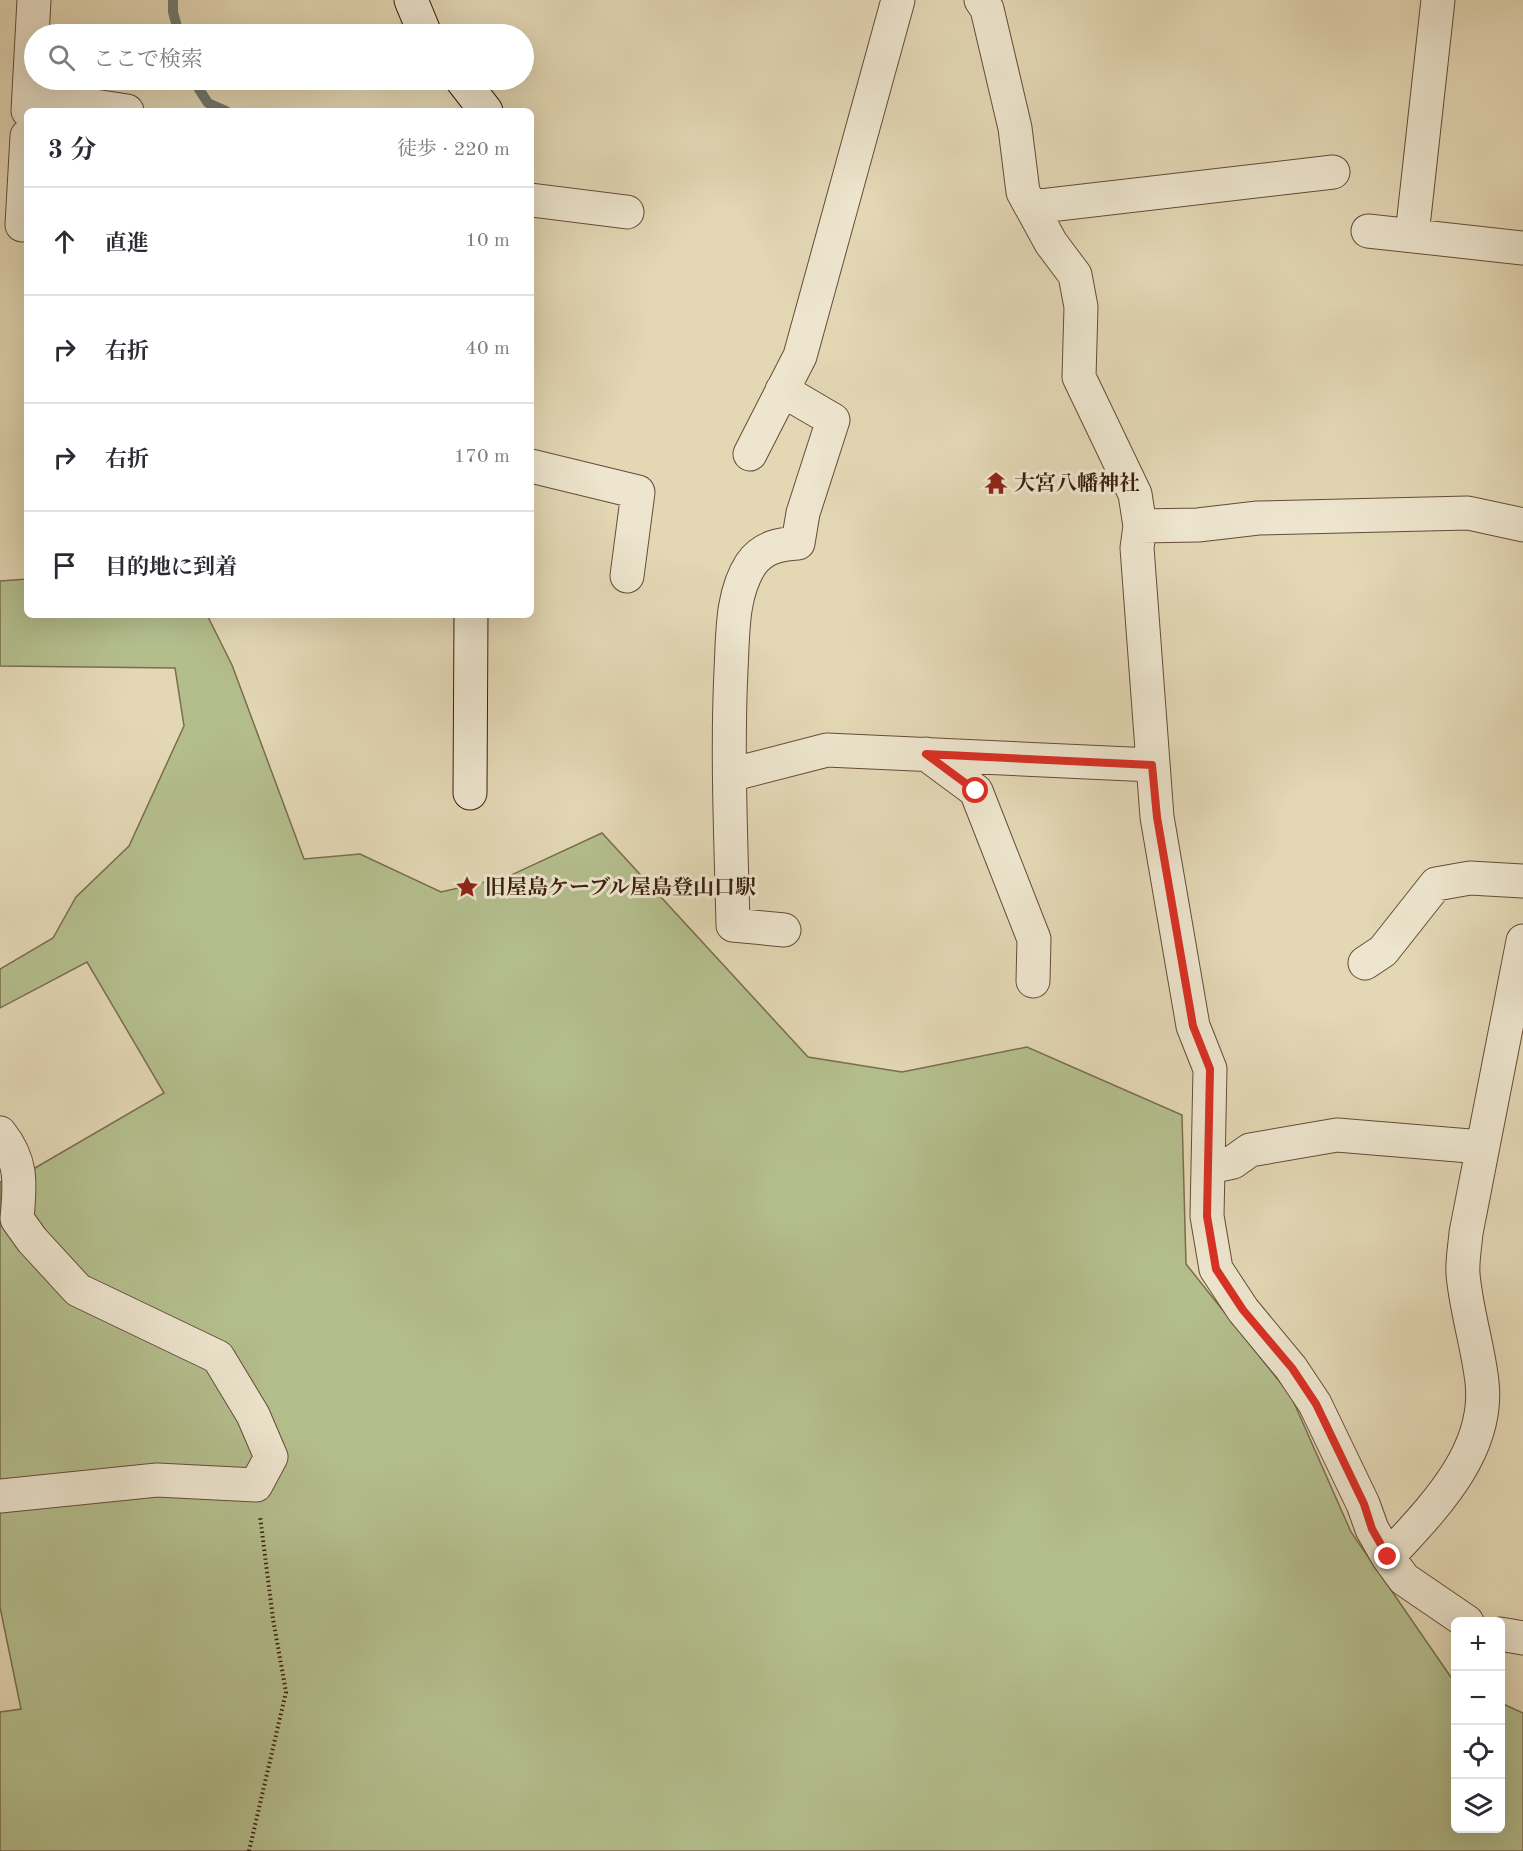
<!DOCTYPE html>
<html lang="ja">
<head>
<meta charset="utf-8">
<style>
  body { margin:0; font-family:"Old Standard TT","Noto Serif JP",serif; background:#f7f7f7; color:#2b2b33 }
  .controls { position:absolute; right:18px; bottom:18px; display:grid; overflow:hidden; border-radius:9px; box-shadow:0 6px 24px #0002 }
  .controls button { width:54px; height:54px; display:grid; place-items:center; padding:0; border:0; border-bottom:2px solid #e1e1e2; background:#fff; color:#2b2b33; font:30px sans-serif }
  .stop { position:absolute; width:18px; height:18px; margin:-14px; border:4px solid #d93025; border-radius:50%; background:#fff }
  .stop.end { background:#d93025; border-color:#fff; box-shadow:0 2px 6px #0008 }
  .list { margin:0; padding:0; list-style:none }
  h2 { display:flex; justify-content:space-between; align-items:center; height:78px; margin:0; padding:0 24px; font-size:26px }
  h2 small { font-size:20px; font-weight:400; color:#7c7c81 }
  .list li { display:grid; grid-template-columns:39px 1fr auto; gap:18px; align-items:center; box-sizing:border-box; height:108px; padding:0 24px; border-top:2px solid #e1e1e2 }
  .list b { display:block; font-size:22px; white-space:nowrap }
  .list em { font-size:20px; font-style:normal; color:#7c7c81 }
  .icon { flex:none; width:33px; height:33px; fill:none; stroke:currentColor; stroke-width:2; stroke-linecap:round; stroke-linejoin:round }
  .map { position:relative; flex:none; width:1523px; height:1851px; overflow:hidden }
  .search { position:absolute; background:#fff; box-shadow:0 6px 24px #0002; left:24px; top:24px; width:510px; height:66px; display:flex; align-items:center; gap:15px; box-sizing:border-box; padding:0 21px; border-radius:33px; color:#7c7c81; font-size:22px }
  .panel { position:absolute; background:#fff; box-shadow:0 6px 24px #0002; left:24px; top:108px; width:510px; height:510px; border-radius:9px }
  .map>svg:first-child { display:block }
  .green { fill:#b4be8d; stroke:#786e4e; stroke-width:1.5 }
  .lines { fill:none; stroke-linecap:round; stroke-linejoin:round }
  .stream { stroke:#727a71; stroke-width:10 }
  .street-casing { stroke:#654c38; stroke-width:35 }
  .secondary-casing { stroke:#3b1e0f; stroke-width:35 }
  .path { stroke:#3b1e0f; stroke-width:4; stroke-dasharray:1.5 3; stroke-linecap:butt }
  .street { stroke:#ede5ce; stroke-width:33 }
  .secondary { stroke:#ede5ce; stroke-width:33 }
  .route { stroke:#d93025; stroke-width:8 }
  .labels { text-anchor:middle; stroke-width:6; stroke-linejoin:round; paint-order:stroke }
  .poi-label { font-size:21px; font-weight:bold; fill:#3b1e0f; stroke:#ede5ce; text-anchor:start }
</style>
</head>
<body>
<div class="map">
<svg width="1523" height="1851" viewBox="0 0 1523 1851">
  <rect width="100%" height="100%" fill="#e3d7b4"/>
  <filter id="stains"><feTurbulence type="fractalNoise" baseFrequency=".00333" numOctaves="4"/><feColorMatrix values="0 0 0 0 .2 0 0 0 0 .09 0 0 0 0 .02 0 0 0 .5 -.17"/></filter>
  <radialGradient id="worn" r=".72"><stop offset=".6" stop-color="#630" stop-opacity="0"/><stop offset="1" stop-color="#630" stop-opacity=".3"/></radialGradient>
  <path class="green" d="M27,579V615H207L232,665L304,859L360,854L441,892L507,877L602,833L808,1057L902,1072L1027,1047L1182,1115L1186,1264L1291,1396L1351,1532L1455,1683L1456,1828H1500L1501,1703L1523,1713V1851H0V1712L21,1709L0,1607V1182L35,1168L164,1093L87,962L0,1008V969L53,938L76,897L129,846L184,726L175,668L0,666V581Z"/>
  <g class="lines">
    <path class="stream" d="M173,0V12L179,34
      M193,80L208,103L226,111"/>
    <g class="street-casing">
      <path id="street" d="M981,0L987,9L1015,128L1023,192L1051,243L1075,275L1081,307L1079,377L1135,494L1140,526L1137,548L1157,817L1193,1026L1210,1069L1207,1216L1216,1269L1243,1310L1291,1368L1315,1404L1363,1504L1372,1529L1388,1557L1404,1579L1467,1622
        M29,96L127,111
        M28,111L34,0
        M531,200L627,212
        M1032,207L1333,172
        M1414,217L1438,0
        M22,225L27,136
        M1368,231L1523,248
        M782,390L833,420L803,513L798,543C780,544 763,547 751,564C731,595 733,635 731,670C727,755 731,840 733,925L784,930
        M750,454L800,356L898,0
        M531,466L638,492L627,576
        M1140,526L1198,525L1258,518L1468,513L1523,525
        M926,754L976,791L1034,939L1033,981
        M730,775L827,750L1152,765
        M1365,963L1383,951L1436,884L1470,878L1523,881
        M0,1133C23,1162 20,1184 17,1219L32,1240L78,1290L218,1357L253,1415L271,1457L256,1485L157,1480L0,1496
        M1209,1167L1233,1162L1250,1150L1337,1135L1482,1147
        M1388,1557C1431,1510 1490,1453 1482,1382C1478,1346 1466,1310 1463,1274C1462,1261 1465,1246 1466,1233L1523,941
        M1500,1634L1523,1638"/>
    </g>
    <g class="secondary-casing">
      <path id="secondary" d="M411,0L425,34
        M462,80L486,111
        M470,793L471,615"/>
    </g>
    <path class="path" d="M249,1851L286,1692L273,1619L260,1516"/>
    <use href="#street" class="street"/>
    <use href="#secondary" class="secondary"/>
  </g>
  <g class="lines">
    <path class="route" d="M976,791L926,754L1152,765L1157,817L1193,1026L1210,1069L1207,1216L1216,1269L1243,1310L1292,1368L1316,1404L1364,1504L1372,1529L1388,1557"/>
  </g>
  <defs>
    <g id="temple-bare" transform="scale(1.8)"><path d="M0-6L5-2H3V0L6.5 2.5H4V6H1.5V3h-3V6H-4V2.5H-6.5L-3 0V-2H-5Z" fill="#8f2418" stroke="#ede5ce" stroke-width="2.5" paint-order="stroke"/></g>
    <g id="sight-bare" transform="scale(1.8)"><path d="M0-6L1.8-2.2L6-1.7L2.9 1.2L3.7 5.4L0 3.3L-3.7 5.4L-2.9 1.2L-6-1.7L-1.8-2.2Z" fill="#8f2418" stroke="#ede5ce" stroke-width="2.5" paint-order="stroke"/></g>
  </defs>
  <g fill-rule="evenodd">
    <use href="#temple-bare" x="996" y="483"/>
    <use href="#sight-bare" x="467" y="887"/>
  </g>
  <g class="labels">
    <g class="poi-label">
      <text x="1014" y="490">大宮八幡神社</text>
      <text x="485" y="894">旧屋島ケーブル屋島登山口駅</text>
    </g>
  </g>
  <rect width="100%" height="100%" filter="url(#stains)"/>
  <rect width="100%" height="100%" fill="url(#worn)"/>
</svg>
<div class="controls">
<button>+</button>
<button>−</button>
<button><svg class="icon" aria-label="locate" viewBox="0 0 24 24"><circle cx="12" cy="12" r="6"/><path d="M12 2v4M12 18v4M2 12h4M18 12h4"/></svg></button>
<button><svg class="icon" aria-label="layers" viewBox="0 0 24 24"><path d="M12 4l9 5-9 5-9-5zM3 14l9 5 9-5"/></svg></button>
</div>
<div class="stop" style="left:976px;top:791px"></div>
<div class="stop end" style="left:1388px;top:1557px"></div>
<div class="search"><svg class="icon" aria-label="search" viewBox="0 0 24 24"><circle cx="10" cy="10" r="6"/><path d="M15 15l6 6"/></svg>ここで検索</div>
<section class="panel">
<h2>3 分<small>徒歩 · 220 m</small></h2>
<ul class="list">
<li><svg class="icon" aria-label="ahead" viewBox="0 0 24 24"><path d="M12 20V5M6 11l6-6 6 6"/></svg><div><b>直進</b></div><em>10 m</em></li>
<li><svg class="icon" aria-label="right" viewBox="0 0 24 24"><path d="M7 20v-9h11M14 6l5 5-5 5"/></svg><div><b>右折</b></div><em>40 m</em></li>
<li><svg class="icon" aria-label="right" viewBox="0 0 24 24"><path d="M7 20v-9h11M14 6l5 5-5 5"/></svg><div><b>右折</b></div><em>170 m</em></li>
<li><svg class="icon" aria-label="arrive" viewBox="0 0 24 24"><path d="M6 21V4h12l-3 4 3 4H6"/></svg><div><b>目的地に到着</b></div></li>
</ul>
</section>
</div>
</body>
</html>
